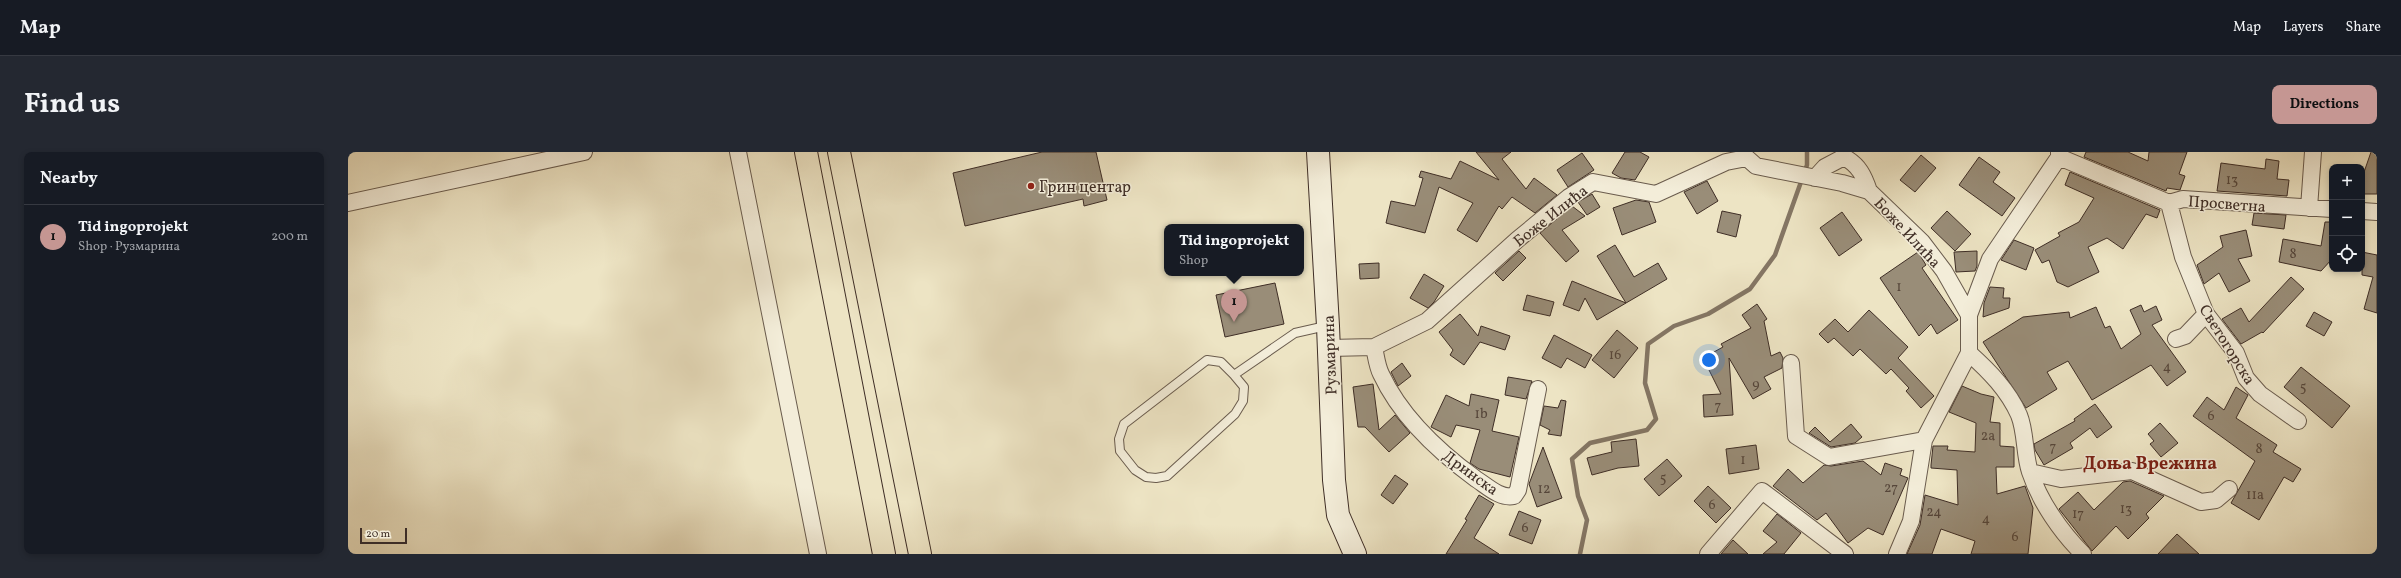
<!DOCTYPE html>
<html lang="en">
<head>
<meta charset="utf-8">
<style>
  body { margin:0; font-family:Vollkorn,serif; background:#242831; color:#f1f3f6 }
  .controls { position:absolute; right:12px; top:12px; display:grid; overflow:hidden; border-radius:8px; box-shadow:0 2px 6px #0003 }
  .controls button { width:36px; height:36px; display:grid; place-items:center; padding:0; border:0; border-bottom:1px solid #363941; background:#171b24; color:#f1f3f6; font:20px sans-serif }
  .scale { position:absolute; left:12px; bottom:10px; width:47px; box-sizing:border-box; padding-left:4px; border:2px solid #3f2e26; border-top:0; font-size:11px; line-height:14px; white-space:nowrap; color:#3f2e26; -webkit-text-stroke:3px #f3edd9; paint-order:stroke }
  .you { position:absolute; left:1361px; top:208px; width:14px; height:14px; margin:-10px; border:3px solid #fff; border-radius:50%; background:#1a73e8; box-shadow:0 0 0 6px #1a73e833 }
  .badge { display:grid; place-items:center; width:26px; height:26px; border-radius:50%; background:#c59692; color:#111; font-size:13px; font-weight:700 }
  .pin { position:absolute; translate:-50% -33px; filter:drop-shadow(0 1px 2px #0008) }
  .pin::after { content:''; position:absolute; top:21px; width:14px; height:12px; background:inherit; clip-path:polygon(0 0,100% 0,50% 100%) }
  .popup { position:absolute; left:816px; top:72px; width:140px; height:52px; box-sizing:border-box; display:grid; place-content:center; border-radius:8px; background:#171b24; filter:drop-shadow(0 1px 3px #0005); font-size:13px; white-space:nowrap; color:#9ea1a6 }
  .popup b { font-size:15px; color:#f1f3f6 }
  .popup::after { content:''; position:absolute; left:50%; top:100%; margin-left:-8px; border:8px solid transparent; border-top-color:#171b24 }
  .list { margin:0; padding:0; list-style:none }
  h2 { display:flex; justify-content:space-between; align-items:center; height:52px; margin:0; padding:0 16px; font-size:17px }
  h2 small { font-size:13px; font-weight:400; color:#9ea1a6 }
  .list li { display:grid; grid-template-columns:26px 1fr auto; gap:12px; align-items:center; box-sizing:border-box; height:64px; padding:0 16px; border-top:1px solid #363941 }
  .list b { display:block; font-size:15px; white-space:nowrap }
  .list p { margin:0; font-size:13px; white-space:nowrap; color:#9ea1a6 }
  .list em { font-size:13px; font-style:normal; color:#9ea1a6 }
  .icon { flex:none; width:22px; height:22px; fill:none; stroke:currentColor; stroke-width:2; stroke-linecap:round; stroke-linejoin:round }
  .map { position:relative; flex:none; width:2029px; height:402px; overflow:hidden; border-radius:8px }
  header { display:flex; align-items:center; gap:24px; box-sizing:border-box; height:56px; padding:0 20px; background:#171b24; border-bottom:1px solid #363941 }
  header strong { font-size:19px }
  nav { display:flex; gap:22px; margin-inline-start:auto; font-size:14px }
  .intro { display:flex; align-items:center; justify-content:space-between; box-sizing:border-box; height:96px; padding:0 24px }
  h1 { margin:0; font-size:28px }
  .button { padding:10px 18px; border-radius:8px; background:#c59692; color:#111; font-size:14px; font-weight:700 }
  main { display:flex; gap:24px; padding:0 24px }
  aside { flex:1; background:#171b24; border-radius:8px; box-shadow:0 2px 6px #0003 }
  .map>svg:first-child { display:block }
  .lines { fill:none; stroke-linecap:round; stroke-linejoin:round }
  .stream { stroke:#847664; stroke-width:4.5 }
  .building { fill:#998d78; stroke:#3f2e26 }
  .lane-casing { stroke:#6a5c4e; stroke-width:10 }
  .street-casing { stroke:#6a5c4e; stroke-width:18 }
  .secondary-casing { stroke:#3f2e26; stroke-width:24 }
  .highway-casing { stroke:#3f2e26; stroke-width:24 }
  .lane { stroke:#f3edd9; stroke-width:8 }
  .street { stroke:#f3edd9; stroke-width:16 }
  .secondary { stroke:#f3edd9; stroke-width:22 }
  .highway { stroke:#ede4c4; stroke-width:22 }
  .poi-dot { fill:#8f2418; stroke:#f3edd9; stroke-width:1.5 }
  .labels { text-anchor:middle; stroke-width:3; stroke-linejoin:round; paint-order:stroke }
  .number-label { font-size:14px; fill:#56463a }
  .poi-label { font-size:16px; fill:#3f2e26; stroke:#f3edd9; text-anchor:start }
  .street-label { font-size:16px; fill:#3f2e26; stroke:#f3edd9 }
  .quarter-label { font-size:18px; font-weight:bold; fill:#7a1f14; stroke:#f3edd9 }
</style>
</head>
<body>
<header>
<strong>Map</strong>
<nav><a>Map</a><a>Layers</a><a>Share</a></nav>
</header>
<div class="intro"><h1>Find us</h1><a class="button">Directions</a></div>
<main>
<aside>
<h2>Nearby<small></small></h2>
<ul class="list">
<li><span class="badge">1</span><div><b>Tid ingoprojekt</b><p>Shop · Рузмарина</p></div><em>200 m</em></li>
</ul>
</aside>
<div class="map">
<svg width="2029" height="402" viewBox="0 0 2029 402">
  <rect width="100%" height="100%" fill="#ede4c4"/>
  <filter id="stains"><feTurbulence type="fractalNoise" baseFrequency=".005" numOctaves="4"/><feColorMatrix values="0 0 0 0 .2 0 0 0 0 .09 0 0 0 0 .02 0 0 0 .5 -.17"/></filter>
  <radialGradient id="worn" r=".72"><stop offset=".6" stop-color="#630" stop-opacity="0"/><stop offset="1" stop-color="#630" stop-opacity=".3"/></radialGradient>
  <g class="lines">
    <path class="stream" d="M1232,402L1239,368L1230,344L1224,307L1242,291L1299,278L1308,267L1297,231L1300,192L1326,174L1360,162L1402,137L1427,103L1459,13V0"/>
  </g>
  <path class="building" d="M694,0H748L759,48L736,54L735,47L617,74L605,21Z
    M1128,0H1163L1154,7L1178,37L1186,26L1209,43L1187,61L1164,45L1154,57L1151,54L1129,90L1109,78L1125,51L1091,35L1077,81L1038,71L1043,49L1067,54L1075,26L1071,25L1073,19L1103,27L1112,9L1151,28Z
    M1277,0H1292L1301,5L1287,28L1273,26L1264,21Z
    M1738,0H1780L1800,9L1801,0H1839L1831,22L1837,24L1832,38L1819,36L1818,39L1736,5Z
    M2023,0H2029V42H2014V26Z
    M1234,1L1246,18L1220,35L1209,18Z
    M1573,3L1588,16L1567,40L1552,28Z
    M1631,5L1652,20L1645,30L1667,46L1654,64L1611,33Z
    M1918,7L1931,9L1929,27L1941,28L1939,44L1869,39L1873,11L1917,17Z
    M1722,20L1812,58L1809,66L1798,62L1775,97L1759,86L1740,95L1751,120L1720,135L1709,130L1701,108L1694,111L1687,98L1712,84L1710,81L1731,70L1746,46L1717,33Z
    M1359,29L1370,49L1349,62L1336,40Z
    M1244,42L1252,55L1239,63L1230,50Z
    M1288,48L1301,50L1308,70L1274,83L1265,56Z
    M1224,54L1237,64L1214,78L1231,99L1218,110L1192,81Z
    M1374,59L1393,63L1388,85L1369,80Z
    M1599,59L1623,82L1607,99L1583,76Z
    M1494,60L1514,88L1491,104L1472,76Z
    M1906,61L1938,63L1936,77L1904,73Z
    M1977,70H1984V107L1973,119L1931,110L1935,87L1973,94Z
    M1898,78L1904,104L1890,107L1902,129L1881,140L1871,121L1856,132L1849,113L1875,95L1872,84Z
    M1666,88L1686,96L1678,118L1653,108Z
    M1267,93L1286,125L1310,111L1319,127L1249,168L1237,146L1231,159L1215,153L1224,129L1278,151L1249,104Z
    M1171,99L1178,106L1155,129L1147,121Z
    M1629,99V114L1627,119L1608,120L1606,100Z
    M1570,100L1578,113L1574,116L1610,168L1589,182L1583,172L1571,184L1532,126Z
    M2014,100L2029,103V161L2016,157L2025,125L2014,123Z
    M1031,111V126L1012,127L1011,112Z
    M1076,122L1096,134L1086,150L1080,156L1062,146Z
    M1943,125L1956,137L1915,181L1914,180L1893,192L1874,167L1893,156L1901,170Z
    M927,131L936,172L877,185L868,143Z
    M1642,135L1656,136L1655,146H1662L1661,156L1635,165L1636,151Z
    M1179,143L1206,150L1202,164L1175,158Z
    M1409,152L1419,167L1416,169L1423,204L1432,200L1435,206L1434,216L1416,225L1423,237L1405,247L1381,206L1385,263L1356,265L1355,243L1373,242L1355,206L1375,195L1373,192L1403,176L1394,163Z
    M1793,153L1796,160L1808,154L1814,168L1804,173L1838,220L1819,234L1803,213L1744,248L1720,209L1699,220L1709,237L1678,256L1635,190L1675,165L1721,160L1722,166L1748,155L1757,176L1762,174L1773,197L1793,182L1782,158Z
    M1521,158L1560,195L1550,206L1586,244L1573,256L1558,239L1561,236L1543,217L1538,222L1512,197L1505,204L1486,186L1480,191L1471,182L1487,167L1500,180Z
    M1966,160L1984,170L1976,184L1958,174Z
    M1112,162L1130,184L1133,174L1162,184L1157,198L1132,190L1116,213L1102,203L1105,198L1091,180Z
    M1269,178L1290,196L1266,226L1244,208Z
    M1206,183L1244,203L1237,216L1219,206L1213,216L1194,206Z
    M1054,211L1063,224L1050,234L1043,220Z
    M1953,215L2002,254L1984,276L1936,235Z
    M1160,225L1184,229L1178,247L1157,243Z
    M1025,232L1031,278L1047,263L1062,281L1041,300L1017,275H1010L1005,235Z
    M1614,234L1633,242L1646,245L1642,270L1652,271V294L1666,295V315H1648L1649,342L1677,334L1685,356L1680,402H1623L1627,389L1593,377L1584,402H1559L1572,373L1577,343L1610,353L1609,318L1583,316V313L1585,294H1600L1599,298L1627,300L1628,271L1601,260Z
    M1888,235L1900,243L1888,266L1929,293L1925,300L1953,317L1945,330L1936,325L1911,368L1883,351L1907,309L1845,264L1859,245L1876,258Z
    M1123,242L1151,248L1144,279L1171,285L1162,325L1131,317L1122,311L1132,278L1108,273L1103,285L1083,275L1098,243L1121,254Z
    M1213,248L1218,249L1213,284L1200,282L1202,278L1192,273L1196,254L1210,256Z
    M1747,252L1764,275L1749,286L1742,276L1722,291L1725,296L1696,313L1687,298L1686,292L1727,269L1726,267Z
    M1812,271L1830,291L1813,305L1802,292L1806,289L1800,282Z
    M1503,272L1514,285L1507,291L1483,295L1461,281L1467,275L1482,290Z
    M1288,287L1291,314L1270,316L1244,323L1239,306L1264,300L1263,290Z
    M1408,293L1411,317L1381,322L1378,297Z
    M1195,295L1214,346L1189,355L1181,332Z
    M1319,307L1334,324L1311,344L1296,327Z
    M1515,309L1533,323L1537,311L1554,317L1552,323L1560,326L1535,383L1520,376L1500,391L1478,361L1469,368L1425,334L1440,317L1455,331L1476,313L1483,314Z
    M1047,323L1060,332L1045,352L1033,343Z
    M1782,329L1816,344L1798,362L1801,366L1780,387L1768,374L1744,399L1711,357L1730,340L1746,358L1775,330Z
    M1360,334L1383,356L1368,371L1346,349Z
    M1131,343L1146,352L1126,386L1151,402H1098L1119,368L1117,367Z
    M1171,359L1193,368L1184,392L1161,383Z
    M1429,362L1453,381L1436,402H1415L1429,390L1415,379Z
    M1829,382L1851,402H1810Z
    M1385,388L1400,402H1373Z"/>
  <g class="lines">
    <g class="lane-casing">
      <path id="lane" d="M886,223L896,235L895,249L887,262L819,324L808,326L798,325L787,318L772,299L771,287L776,272L859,208L873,210L886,223L947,181L978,174"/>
    </g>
    <g class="street-casing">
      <path id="street" d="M390,0L470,402
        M1711,5L1821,51L1835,47L1984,57
        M1467,26L1477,15L1496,5C1511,13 1516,24 1521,39
        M0,51L236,0
        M1821,51L1835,105L1858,162L1888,201L1898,226L1912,242L1950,269
        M1961,56L1965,0
        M2014,59L2029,60
        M1828,187L1837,184L1858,162
        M1026,195C1028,204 1029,214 1033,222C1053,265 1091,300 1128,327C1139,334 1152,347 1166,344L1170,338L1190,237
        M981,196L1026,195L1079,169L1169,88L1221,45L1245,30L1308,42L1378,10L1399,6L1408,14L1494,31L1521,39L1574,90L1596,119L1621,163
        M1621,201C1641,219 1660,238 1671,263C1678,280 1676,302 1682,320C1692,350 1713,380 1735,402
        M1443,211L1448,284L1481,305L1576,288
        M1682,320L1713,327L1784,319L1853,350L1868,348L1881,337
        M1360,402L1414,339L1497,402
        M1549,402L1563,369L1576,288L1621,201V163L1642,107L1711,5V0"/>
    </g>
    <g class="secondary-casing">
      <path id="secondary" d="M970,0L980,174L986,328L990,363L1007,402"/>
    </g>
    <g class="highway-casing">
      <path id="highway" d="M458,0L536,402
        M491,0L572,402"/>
    </g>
    <use href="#lane" class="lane"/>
    <use href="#street" class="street"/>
    <use href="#secondary" class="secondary"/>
    <use href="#highway" class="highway"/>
  </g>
  <circle class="poi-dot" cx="683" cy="34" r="4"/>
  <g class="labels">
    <g class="number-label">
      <text x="1884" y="32">13</text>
      <text x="1945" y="106">8</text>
      <text x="1551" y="139">1</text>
      <text x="1267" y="207">16</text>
      <text x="1819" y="219">4</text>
      <text x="1408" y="236">9</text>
      <text x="1955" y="239">5</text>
      <text x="1370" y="258">7</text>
      <text x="1133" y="266">1b</text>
      <text x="1863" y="268">6</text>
      <text x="1640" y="288">2a</text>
      <text x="1705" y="299">7</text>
      <text x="1911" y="301">8</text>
      <text x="1395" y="312">1</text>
      <text x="1315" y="330">5</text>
      <text x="1543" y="340">27</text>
      <text x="1196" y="341">12</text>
      <text x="1907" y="347">11a</text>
      <text x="1364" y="357">6</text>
      <text x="1778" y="361">13</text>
      <text x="1586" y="364">24</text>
      <text x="1730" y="366">17</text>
      <text x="1638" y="371">4</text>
      <text x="1177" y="380">6</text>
      <text x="1667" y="389">6</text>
    </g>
    <g class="poi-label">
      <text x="691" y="40">Грин центар</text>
    </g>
    <g class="street-label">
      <text transform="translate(1879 51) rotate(4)" y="6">Просветна</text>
      <text transform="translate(1202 63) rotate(-38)" y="6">Боже Илића</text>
      <text transform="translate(1560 80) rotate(47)" y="6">Боже Илића</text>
      <text transform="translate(1880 192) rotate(58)" y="6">Светогорска</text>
      <text transform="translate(981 203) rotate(-92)" y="6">Рузмарина</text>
      <text transform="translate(1123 320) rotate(36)" y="6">Дринска</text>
    </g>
    <g class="quarter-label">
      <text x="1802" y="317">Доња Врежина</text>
    </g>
  </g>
  <rect width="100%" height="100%" filter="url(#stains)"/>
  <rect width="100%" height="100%" fill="url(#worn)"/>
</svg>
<div class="controls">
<button>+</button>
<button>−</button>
<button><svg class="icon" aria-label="locate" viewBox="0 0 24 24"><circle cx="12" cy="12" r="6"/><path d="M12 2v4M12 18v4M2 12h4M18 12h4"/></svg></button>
</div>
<div class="scale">20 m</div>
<div class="you"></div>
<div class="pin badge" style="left:886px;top:170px">1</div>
<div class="popup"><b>Tid ingoprojekt</b>Shop</div>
</div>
</main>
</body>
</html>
